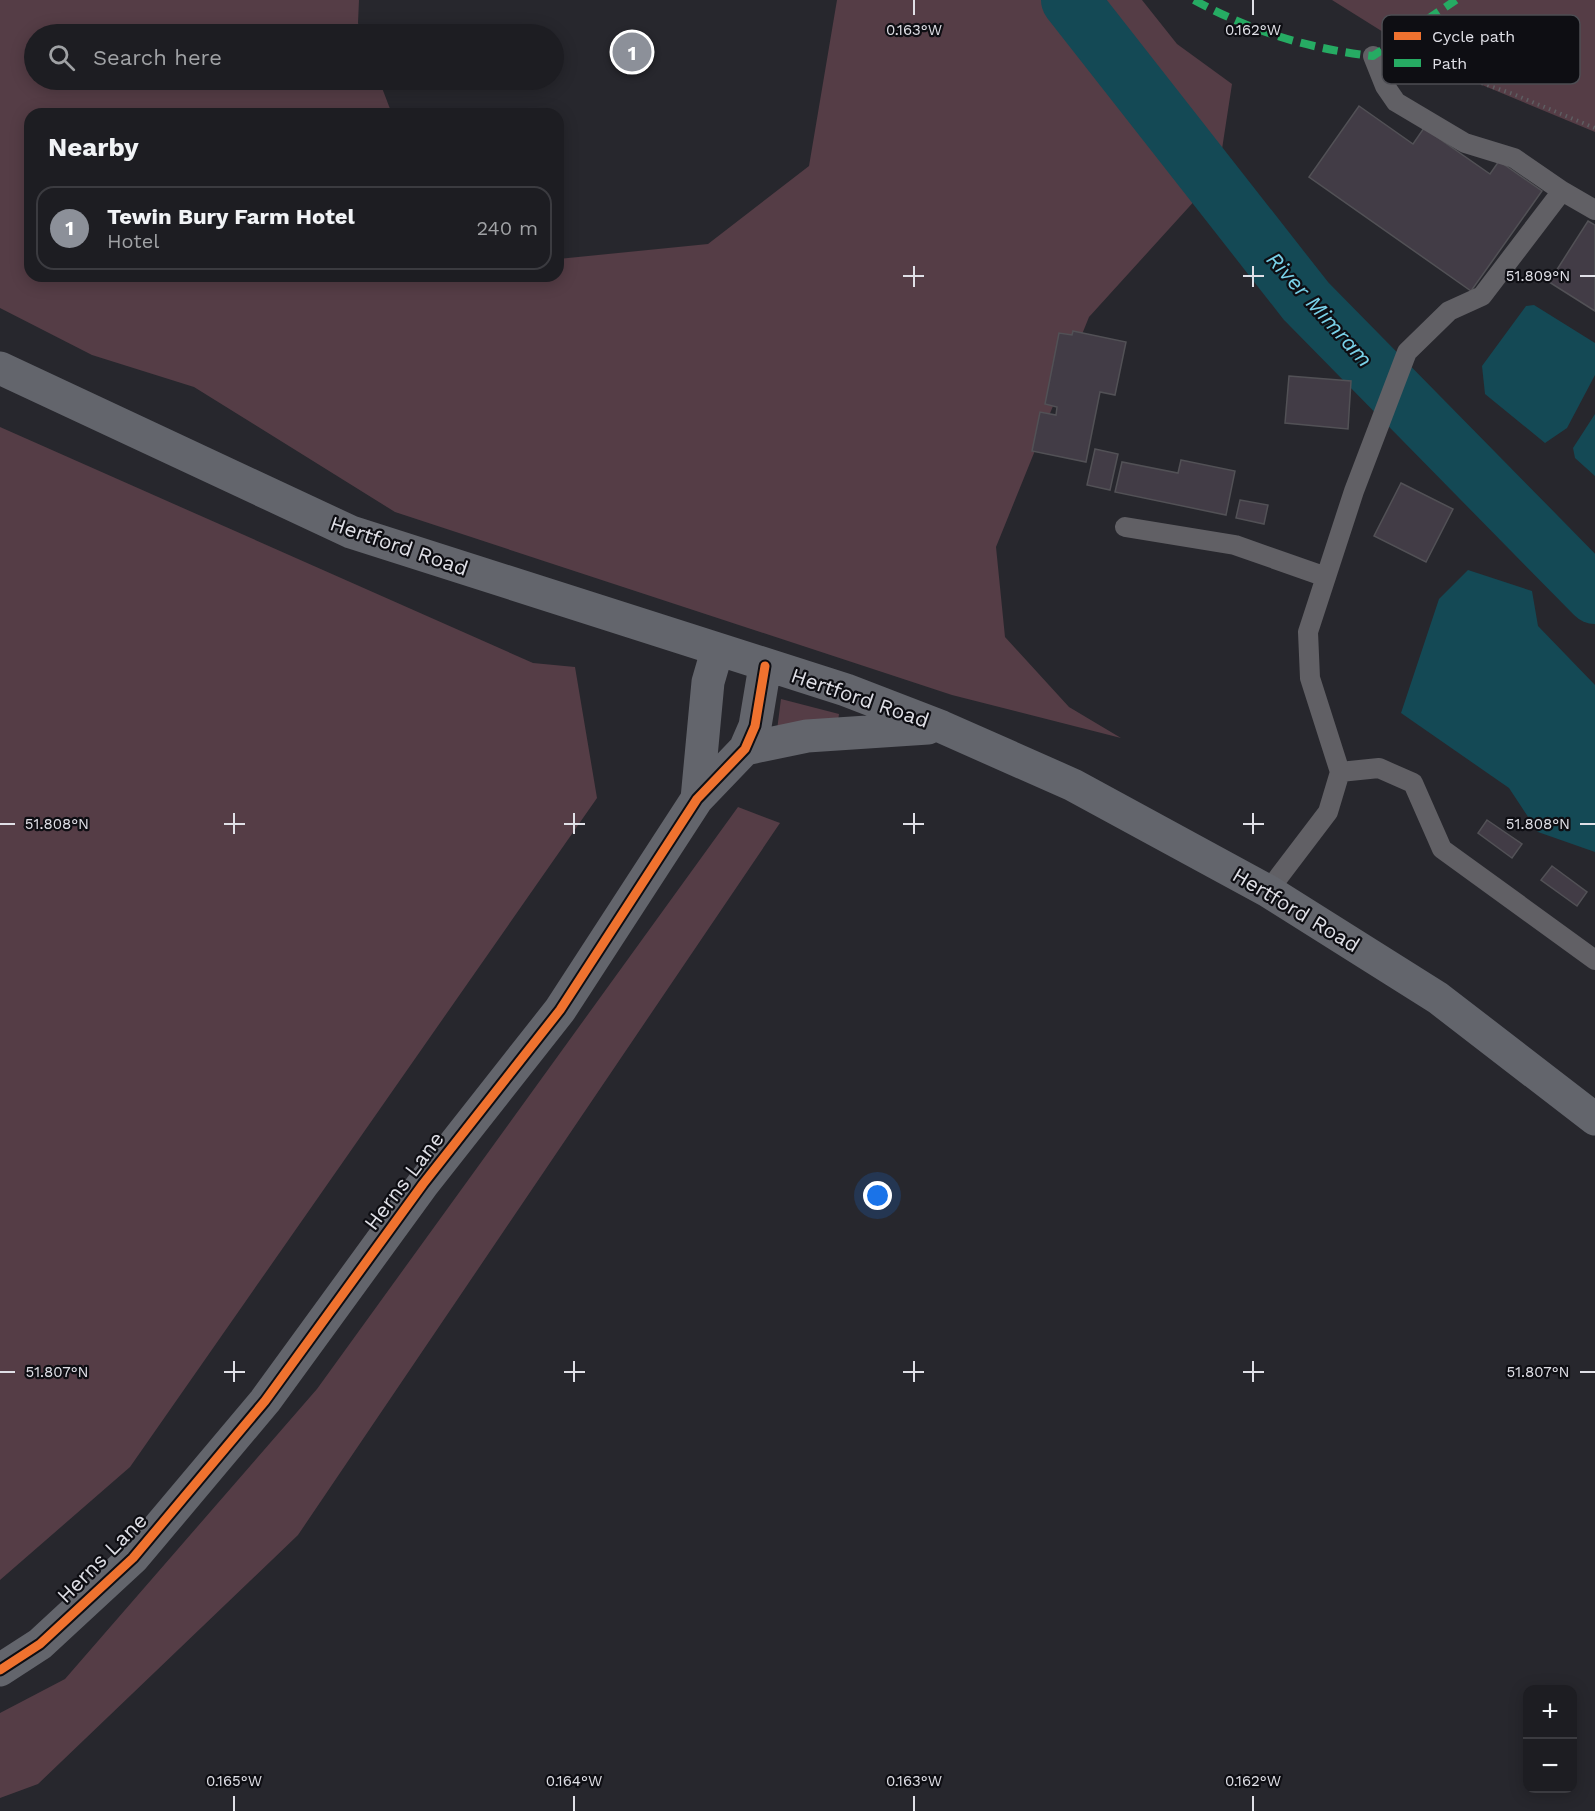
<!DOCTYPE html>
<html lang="en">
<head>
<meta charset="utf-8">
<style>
  body { margin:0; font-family:"Work Sans",sans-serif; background:#25262a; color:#f1f3f6 }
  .controls { position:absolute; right:18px; bottom:18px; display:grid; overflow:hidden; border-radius:12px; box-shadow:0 3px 15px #0003 }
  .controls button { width:54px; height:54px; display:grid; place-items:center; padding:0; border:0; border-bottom:2px solid #3b3b40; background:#1d1d22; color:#f1f3f6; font:30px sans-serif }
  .you { position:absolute; left:878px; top:1196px; width:21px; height:21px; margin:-15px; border:4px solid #fff; border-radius:50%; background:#1a73e8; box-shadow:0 0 0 9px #1a73e833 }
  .badge { display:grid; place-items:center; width:39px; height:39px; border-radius:50%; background:#8c9099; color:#fff; font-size:20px; font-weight:700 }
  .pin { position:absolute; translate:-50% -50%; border:3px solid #fff; box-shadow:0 2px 6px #0006 }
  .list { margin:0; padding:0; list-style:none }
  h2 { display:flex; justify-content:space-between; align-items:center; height:78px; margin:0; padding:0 24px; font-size:26px }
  h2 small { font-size:20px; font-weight:400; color:#a0a2a5 }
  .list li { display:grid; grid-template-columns:39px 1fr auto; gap:18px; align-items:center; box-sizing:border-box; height:84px; margin:0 12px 12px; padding:0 12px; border:2px solid #3b3b40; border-radius:18px }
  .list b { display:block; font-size:22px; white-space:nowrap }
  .list p { margin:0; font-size:20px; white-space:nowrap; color:#a0a2a5 }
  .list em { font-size:20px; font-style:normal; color:#a0a2a5 }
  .icon { flex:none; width:33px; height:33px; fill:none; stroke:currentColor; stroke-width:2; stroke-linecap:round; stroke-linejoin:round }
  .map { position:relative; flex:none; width:1595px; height:1811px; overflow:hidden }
  .search { position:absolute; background:#1d1d22; box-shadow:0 3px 15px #0003; left:24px; top:24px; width:540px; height:66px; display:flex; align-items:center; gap:15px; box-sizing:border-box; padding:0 21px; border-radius:33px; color:#a0a2a5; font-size:22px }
  .panel { position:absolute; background:#1d1d22; box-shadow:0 3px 15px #0003; left:24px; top:108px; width:540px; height:174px; border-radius:18px }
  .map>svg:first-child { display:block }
  .green { fill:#553d46 }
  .water { fill:#144955 }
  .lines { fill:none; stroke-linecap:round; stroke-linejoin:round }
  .river { stroke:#144955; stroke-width:58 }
  .building { fill:#423c46; stroke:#525156; stroke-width:1.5 }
  .path { stroke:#5e5e62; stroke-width:4; stroke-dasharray:1.5 4.5; stroke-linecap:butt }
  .lane { stroke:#616065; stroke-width:20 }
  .secondary { stroke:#63656c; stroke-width:33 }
  .quiet { stroke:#26ab63; stroke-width:8; stroke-dasharray:15 8; stroke-linecap:butt }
  .cycleway-casing { stroke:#0e0e13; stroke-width:13 }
  .cycleway { stroke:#ef722f; stroke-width:9 }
  .ticks { fill:none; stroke:#e0e0e7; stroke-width:2 }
  .labels { text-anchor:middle; stroke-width:4.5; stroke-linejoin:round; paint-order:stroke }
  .street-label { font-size:21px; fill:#e0e0e7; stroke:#0e0e13 }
  .water-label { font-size:22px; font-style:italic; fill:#79d1e8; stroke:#0e0e13 }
  .key { fill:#0e0e13; stroke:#4d4d53; stroke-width:1.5 }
  .key-label { font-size:16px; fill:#e0e0e7 }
  .ticks-label { font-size:15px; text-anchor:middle; fill:#e0e0e7; stroke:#0e0e13; stroke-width:4.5; stroke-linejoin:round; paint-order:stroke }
</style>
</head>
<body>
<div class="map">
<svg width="1595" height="1811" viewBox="0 0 1595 1811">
  <rect width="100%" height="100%" fill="#27272d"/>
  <path class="green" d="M0,0H359L358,23L362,34H34V80H379L392,114H30V276H558V259L708,244L809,166L837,0H1142L1177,44L1232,84L1218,175L1089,317L996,547L1005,637L1069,707L1121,738L952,695L395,512L194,387L92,355L0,308Z
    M1332,0H1595V132L1439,67Z
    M0,427L533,663L575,667L597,798L130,1467L0,1580Z
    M781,699L839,714L838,721L777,730Z
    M738,807L780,823L298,1535L38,1784L0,1798V1713L65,1679L317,1389Z"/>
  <path class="water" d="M1534,305L1595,343V375L1567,428L1545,443L1485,394L1482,366L1526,306Z
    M1595,414V476L1575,458L1573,448Z
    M1468,570L1532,591L1538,626L1595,685V852L1538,832L1509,788L1401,713L1439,599Z"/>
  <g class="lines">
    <path class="river" d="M1070,0L1306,301L1595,595"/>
  </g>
  <path class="building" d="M1359,106L1413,144L1424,128L1490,174L1499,161L1542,191L1471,291L1309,177Z
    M1588,221L1595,225V311L1549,282Z
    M1073,331L1126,342L1115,395L1100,392L1086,462L1032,451L1040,412L1056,415L1057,407L1045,404L1059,333L1072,335Z
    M1289,376L1351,381L1348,429L1285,423Z
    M1095,449L1118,454L1110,490L1087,485Z
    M1181,460L1235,471L1226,515L1115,492L1122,462L1178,473Z
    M1401,483L1453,509L1426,562L1374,536Z
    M1240,500L1268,505L1264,524L1236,518Z
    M1487,820L1522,844L1512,858L1478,833Z
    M1552,866L1587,892L1577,906L1541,880Z"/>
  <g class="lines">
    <path class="path" d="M1402,58H1410L1513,94L1595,128"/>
    <path class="lane" d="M1373,56L1385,86L1396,102L1465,143L1514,158L1562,191
      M1125,527L1235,545L1326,577
      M1340,772L1379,768L1413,783L1442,849L1595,960
      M1268,891L1328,812L1340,772L1310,678L1308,632L1354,491L1407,352L1449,311L1482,296L1562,191L1595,210"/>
    <path class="secondary" d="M0,368L351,532L846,690L942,727L1073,785L1268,891L1438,998L1595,1119
      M745,749L807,736L928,728
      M697,799L708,682L717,651
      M0,1670L40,1644L133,1558L265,1401L423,1184L560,1010L697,799L745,749L755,726L765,666"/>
    <path class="quiet" d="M1194,0C1251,31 1309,49 1373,56L1456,0"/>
    <g class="cycleway-casing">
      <path id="cycleway" d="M0,1670L40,1644L133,1558L265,1401L423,1184L560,1010L697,799L745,749L755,726L765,666"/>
    </g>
    <use href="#cycleway" class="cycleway"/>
  </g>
  <path class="ticks" d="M914,0V15M1253,0V15M914,266V287M1253,266V287M903,276H924M1243,276H1264M1580,276H1595M234,813V834M574,813V834M914,813V834M1253,813V834M0,824H15M224,824H245M564,824H585M903,824H924M1243,824H1264M1580,824H1595M234,1361V1382M574,1361V1382M914,1361V1382M1253,1361V1382M0,1372H15M224,1372H245M564,1372H585M903,1372H924M1243,1372H1264M1580,1372H1595M234,1796V1811M574,1796V1811M914,1796V1811M1253,1796V1811"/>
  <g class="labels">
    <g class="street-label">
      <text transform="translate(399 546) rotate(19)" y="7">Hertford Road</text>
      <text transform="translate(860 698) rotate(19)" y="7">Hertford Road</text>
      <text transform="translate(1296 910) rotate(31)" y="7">Hertford Road</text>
      <text transform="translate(404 1181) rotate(-53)" y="7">Herns Lane</text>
      <text transform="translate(102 1558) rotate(-45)" y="7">Herns Lane</text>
    </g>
    <g class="water-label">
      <text transform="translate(1320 309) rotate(48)" y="8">River Mimram</text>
    </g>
  </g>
  <rect x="1382" y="15" width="198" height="69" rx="9" class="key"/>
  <rect x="1394" y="32" width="27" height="8" fill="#ef722f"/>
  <rect x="1394" y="59" width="27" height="8" fill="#26ab63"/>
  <g class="key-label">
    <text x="1432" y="42">Cycle path</text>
    <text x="1432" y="69">Path</text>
  </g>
  <g class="ticks-label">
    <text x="914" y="35">0.163°W</text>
    <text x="1253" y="35">0.162°W</text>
    <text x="1538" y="281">51.809°N</text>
    <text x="57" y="829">51.808°N</text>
    <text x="1538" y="829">51.808°N</text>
    <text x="57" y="1377">51.807°N</text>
    <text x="1538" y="1377">51.807°N</text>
    <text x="234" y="1786">0.165°W</text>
    <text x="574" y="1786">0.164°W</text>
    <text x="914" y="1786">0.163°W</text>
    <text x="1253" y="1786">0.162°W</text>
  </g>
</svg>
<div class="controls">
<button>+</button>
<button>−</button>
</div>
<div class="you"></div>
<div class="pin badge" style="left:632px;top:52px">1</div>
<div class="search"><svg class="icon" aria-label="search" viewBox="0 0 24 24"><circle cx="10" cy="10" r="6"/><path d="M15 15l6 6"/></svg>Search here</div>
<section class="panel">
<h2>Nearby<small></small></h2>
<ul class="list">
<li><span class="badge">1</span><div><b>Tewin Bury Farm Hotel</b><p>Hotel</p></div><em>240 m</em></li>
</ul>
</section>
</div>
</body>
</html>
